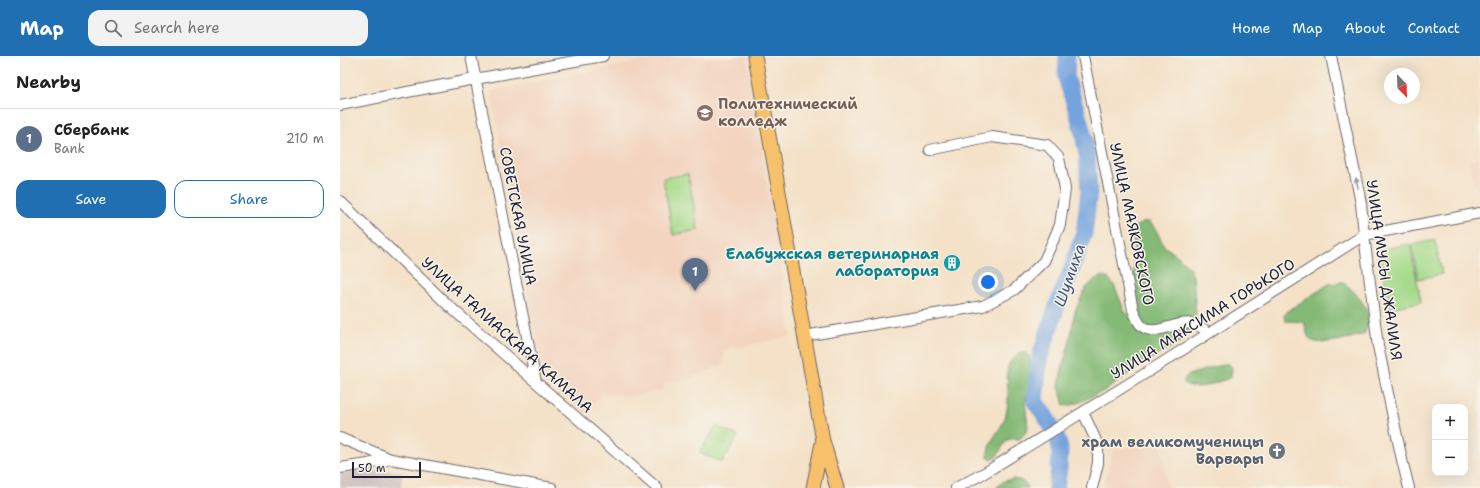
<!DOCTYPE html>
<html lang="en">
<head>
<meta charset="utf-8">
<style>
  body { margin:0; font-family:"Shantell Sans",sans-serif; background:#f2f2f2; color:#202124 }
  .controls { position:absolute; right:12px; bottom:12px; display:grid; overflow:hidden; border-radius:8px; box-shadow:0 4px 16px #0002 }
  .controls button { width:36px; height:36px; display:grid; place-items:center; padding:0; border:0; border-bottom:1px solid #e0e0e0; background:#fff; color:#202124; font:20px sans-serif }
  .compass { position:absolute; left:1044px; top:12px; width:36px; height:36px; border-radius:50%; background:#fff; box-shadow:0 4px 16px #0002; rotate:157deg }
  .scale { position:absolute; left:12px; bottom:10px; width:69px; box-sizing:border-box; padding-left:4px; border:2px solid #22223b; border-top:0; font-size:11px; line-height:14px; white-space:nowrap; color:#22223b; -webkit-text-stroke:3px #f7f3e8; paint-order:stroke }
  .you { position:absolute; left:648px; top:226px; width:14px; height:14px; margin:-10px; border:3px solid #fff; border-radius:50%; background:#1a73e8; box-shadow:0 0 0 6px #1a73e833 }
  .badge { display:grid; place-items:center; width:26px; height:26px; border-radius:50%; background:#1f6fb2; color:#fff; font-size:13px; font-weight:700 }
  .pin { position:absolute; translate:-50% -33px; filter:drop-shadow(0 1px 2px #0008) }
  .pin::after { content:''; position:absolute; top:21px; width:14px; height:12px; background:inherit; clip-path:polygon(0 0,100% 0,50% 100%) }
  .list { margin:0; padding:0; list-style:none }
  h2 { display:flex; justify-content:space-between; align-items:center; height:52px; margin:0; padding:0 16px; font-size:17px }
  h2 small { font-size:13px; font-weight:400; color:#757577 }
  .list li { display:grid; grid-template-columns:26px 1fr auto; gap:12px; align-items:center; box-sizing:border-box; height:60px; padding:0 16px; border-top:1px solid #e0e0e0 }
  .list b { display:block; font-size:15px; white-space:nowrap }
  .list p { margin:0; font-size:13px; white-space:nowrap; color:#757577 }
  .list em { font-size:13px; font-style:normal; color:#757577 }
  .actions { display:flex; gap:8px; padding:12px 16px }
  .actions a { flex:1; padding:9px 0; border:1px solid #1f6fb2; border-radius:12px; text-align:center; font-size:14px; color:#1f6fb2 }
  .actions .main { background:#1f6fb2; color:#fff }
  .icon { flex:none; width:22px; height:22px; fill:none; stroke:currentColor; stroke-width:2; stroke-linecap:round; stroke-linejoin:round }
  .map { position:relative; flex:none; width:1140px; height:432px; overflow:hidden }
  header { display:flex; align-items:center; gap:24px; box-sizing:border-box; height:56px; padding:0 20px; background:#1f6fb2; color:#fff }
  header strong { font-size:19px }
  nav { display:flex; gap:22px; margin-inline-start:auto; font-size:14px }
  .search { width:280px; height:36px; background:#f2f2f2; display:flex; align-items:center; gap:10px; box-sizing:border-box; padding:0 14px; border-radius:12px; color:#757577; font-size:15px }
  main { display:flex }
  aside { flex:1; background:#fff }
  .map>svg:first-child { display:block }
  .built { fill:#f3d4bf }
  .industrial { fill:#cfc0bb }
  .green { fill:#a5da8a; stroke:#647e62 }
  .forest { fill:#84ba76; stroke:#536e58 }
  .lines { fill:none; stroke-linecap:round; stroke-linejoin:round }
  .river { stroke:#75a3dd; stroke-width:17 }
  .minor-casing { stroke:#6c656c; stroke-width:12 }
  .major-casing { stroke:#6c656c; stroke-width:15 }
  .minor { stroke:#fff; stroke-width:10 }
  .major { stroke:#f7c06b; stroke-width:13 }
  .oneway { fill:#9c9ca7 }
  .labels { text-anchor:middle; stroke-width:3; stroke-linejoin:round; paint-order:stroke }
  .education-label { font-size:15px; font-weight:bold; fill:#785e54; stroke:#f7f3e8; text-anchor:start }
  .street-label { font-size:15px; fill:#22223b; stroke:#f7f3e8 }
  .culture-label { font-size:15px; font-weight:bold; fill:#0d838f; stroke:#f7f3e8; text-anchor:end }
  .worship-label { font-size:15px; font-weight:bold; fill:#5b616d; stroke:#f7f3e8; text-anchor:end }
  .water-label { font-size:16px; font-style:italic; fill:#43567c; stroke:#f7f3e8 }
</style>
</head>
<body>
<header>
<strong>Map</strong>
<div class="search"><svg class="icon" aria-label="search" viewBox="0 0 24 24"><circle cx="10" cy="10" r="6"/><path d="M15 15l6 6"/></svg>Search here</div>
<nav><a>Home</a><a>Map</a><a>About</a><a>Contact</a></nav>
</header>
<main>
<aside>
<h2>Nearby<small></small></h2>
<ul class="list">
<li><span class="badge" style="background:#5c6f8a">1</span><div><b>Сбербанк</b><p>Bank</p></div><em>210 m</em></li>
</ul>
<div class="actions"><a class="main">Save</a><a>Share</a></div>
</aside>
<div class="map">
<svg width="1140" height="432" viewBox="0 0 1140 432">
  <rect width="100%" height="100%" fill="#f7f3e8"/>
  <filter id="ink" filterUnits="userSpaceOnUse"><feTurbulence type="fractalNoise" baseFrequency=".025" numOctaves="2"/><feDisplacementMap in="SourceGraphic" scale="8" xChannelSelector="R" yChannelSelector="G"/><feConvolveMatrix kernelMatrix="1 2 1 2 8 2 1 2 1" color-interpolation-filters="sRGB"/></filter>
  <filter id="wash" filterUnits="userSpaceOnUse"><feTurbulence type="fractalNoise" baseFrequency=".012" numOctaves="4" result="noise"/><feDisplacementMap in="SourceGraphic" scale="16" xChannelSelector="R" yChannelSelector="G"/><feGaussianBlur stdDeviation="0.9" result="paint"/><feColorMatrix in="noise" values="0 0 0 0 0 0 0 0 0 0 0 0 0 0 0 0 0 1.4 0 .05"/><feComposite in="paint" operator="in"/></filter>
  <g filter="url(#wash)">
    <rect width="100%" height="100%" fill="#f4e1c7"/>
    <path class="built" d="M329,0H407L451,280L385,294L382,309L359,318L350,323L325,326L324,333L293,340L262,338L245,358L200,303L151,35Z
      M1140,103V133L1136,134L1129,105Z
      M820,386L828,432H763L773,395Z"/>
    <path class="industrial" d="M18,414L62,416L61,432H0V418Z"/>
    <path class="green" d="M348,118L358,174L333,179L323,122Z
      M1095,184L1102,218L1078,223L1072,189Z
      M1070,188L1081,246L1050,252L1038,194Z
      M376,370L398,380L382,406L359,397Z"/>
    <path class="forest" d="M805,166H810L816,174L824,190L839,201L849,211L853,220L856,258L849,277L843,284L799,310L768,333L738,347L728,350L724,349L719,330L721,316L729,288L735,255L745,233L755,223L764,220L768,222L774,229L785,256L792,262L800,258L801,253L794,230V187L792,172Z
      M1003,226C1012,233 1026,247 1028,259C1029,266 1027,272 1024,278C1014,281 980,291 971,284C966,280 966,271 964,266L945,265L944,260L946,256L989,228Z
      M683,296L689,300L690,307V331L685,347L688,371L686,376L680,383H670L666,385L657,400L652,403L648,401C646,386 663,373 666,358C667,353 668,348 668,343C669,333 665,317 669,308C671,303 678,298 683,296Z
      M884,308H889L892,311L891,321L887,323C874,327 857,336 844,327L845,322L848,319Z
      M673,423C681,424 685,425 688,432H656L664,425Z"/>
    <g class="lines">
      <path class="river" d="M716,432C718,421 720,409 720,397C721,381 705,359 695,346L699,304L718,247L731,215L744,177L749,136L747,99L742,72L726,21L727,0"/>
    </g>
  </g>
  <g filter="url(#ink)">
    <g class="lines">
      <g class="minor-casing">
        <path id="minor" d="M131,0L196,326
          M743,0L793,254C795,258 797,265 800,268C817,288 844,251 868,277
          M991,0L1021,147L1024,179L1038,290L1062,404L1069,432
          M0,49L135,23L263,0
          M0,145L109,250L317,432
          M464,280L643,250L674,234L704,205L720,169L725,133L719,102L707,89L652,81L590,94
          M743,356L758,389V407L752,432
          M0,382L51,403L212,432
          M0,412L28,408L51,403
          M616,432L646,416L806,317L1024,179L1140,157"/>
      </g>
      <g class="major-casing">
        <path id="major" d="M415,0L483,385L497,432
          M473,432L482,387"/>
      </g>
      <use href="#minor" class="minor"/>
      <use href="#major" class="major"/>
    </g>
    <defs><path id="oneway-solid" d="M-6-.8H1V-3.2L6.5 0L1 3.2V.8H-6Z"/></defs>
    <use class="oneway" href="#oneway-solid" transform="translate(1017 127) rotate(-102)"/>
  </g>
  <defs>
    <g id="university-disc" transform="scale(0.9)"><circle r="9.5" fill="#8d6e63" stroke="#f7f3e8"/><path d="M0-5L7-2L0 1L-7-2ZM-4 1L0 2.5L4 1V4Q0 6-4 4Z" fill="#fff"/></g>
    <g id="building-disc" transform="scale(0.9)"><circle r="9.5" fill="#0f9aa8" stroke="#f7f3e8"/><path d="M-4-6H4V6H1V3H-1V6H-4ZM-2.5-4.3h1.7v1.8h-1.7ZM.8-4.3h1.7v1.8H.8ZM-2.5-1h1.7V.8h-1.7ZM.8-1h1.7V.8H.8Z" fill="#fff"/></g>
    <g id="church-disc" transform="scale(0.9)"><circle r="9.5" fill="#6b7280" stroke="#f7f3e8"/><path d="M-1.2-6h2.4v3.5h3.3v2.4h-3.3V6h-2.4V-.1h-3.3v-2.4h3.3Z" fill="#fff"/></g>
  </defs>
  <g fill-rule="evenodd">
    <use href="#university-disc" x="365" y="57"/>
    <use href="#building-disc" x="612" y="207"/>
    <use href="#church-disc" x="937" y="395"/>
  </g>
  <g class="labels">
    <g class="education-label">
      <text x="378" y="53">Политехнический<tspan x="378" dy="17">колледж</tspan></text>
    </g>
    <g class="street-label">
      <text transform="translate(178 160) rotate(79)" y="5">СОВЕТСКАЯ УЛИЦА</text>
      <text transform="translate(792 168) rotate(78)" y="5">УЛИЦА МАЯКОВСКОГО</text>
      <text transform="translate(1044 214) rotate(82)" y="5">УЛИЦА МУСЫ ДЖАЛИЛЯ</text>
      <text transform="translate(863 263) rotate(-32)" y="5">УЛИЦА МАКСИМА ГОРЬКОГО</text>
      <text transform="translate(167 279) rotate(42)" y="5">УЛИЦА ГАЛИАСКАРА КАМАЛА</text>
    </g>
    <g class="culture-label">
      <text x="599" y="203">Елабужская ветеринарная<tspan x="599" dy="17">лаборатория</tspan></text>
    </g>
    <g class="worship-label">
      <text x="924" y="391">храм великомученицы<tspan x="924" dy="17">Варвары</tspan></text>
    </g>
    <g class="water-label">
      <text transform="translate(729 219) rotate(-71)" y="6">Шумиха</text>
    </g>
  </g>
</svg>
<div class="controls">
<button>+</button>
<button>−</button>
</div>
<svg class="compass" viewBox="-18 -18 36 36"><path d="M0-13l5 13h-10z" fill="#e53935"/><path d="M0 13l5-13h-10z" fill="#757577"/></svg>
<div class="scale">50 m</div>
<div class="you"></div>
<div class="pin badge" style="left:355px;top:235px;background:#5c6f8a">1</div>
</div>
</main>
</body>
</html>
